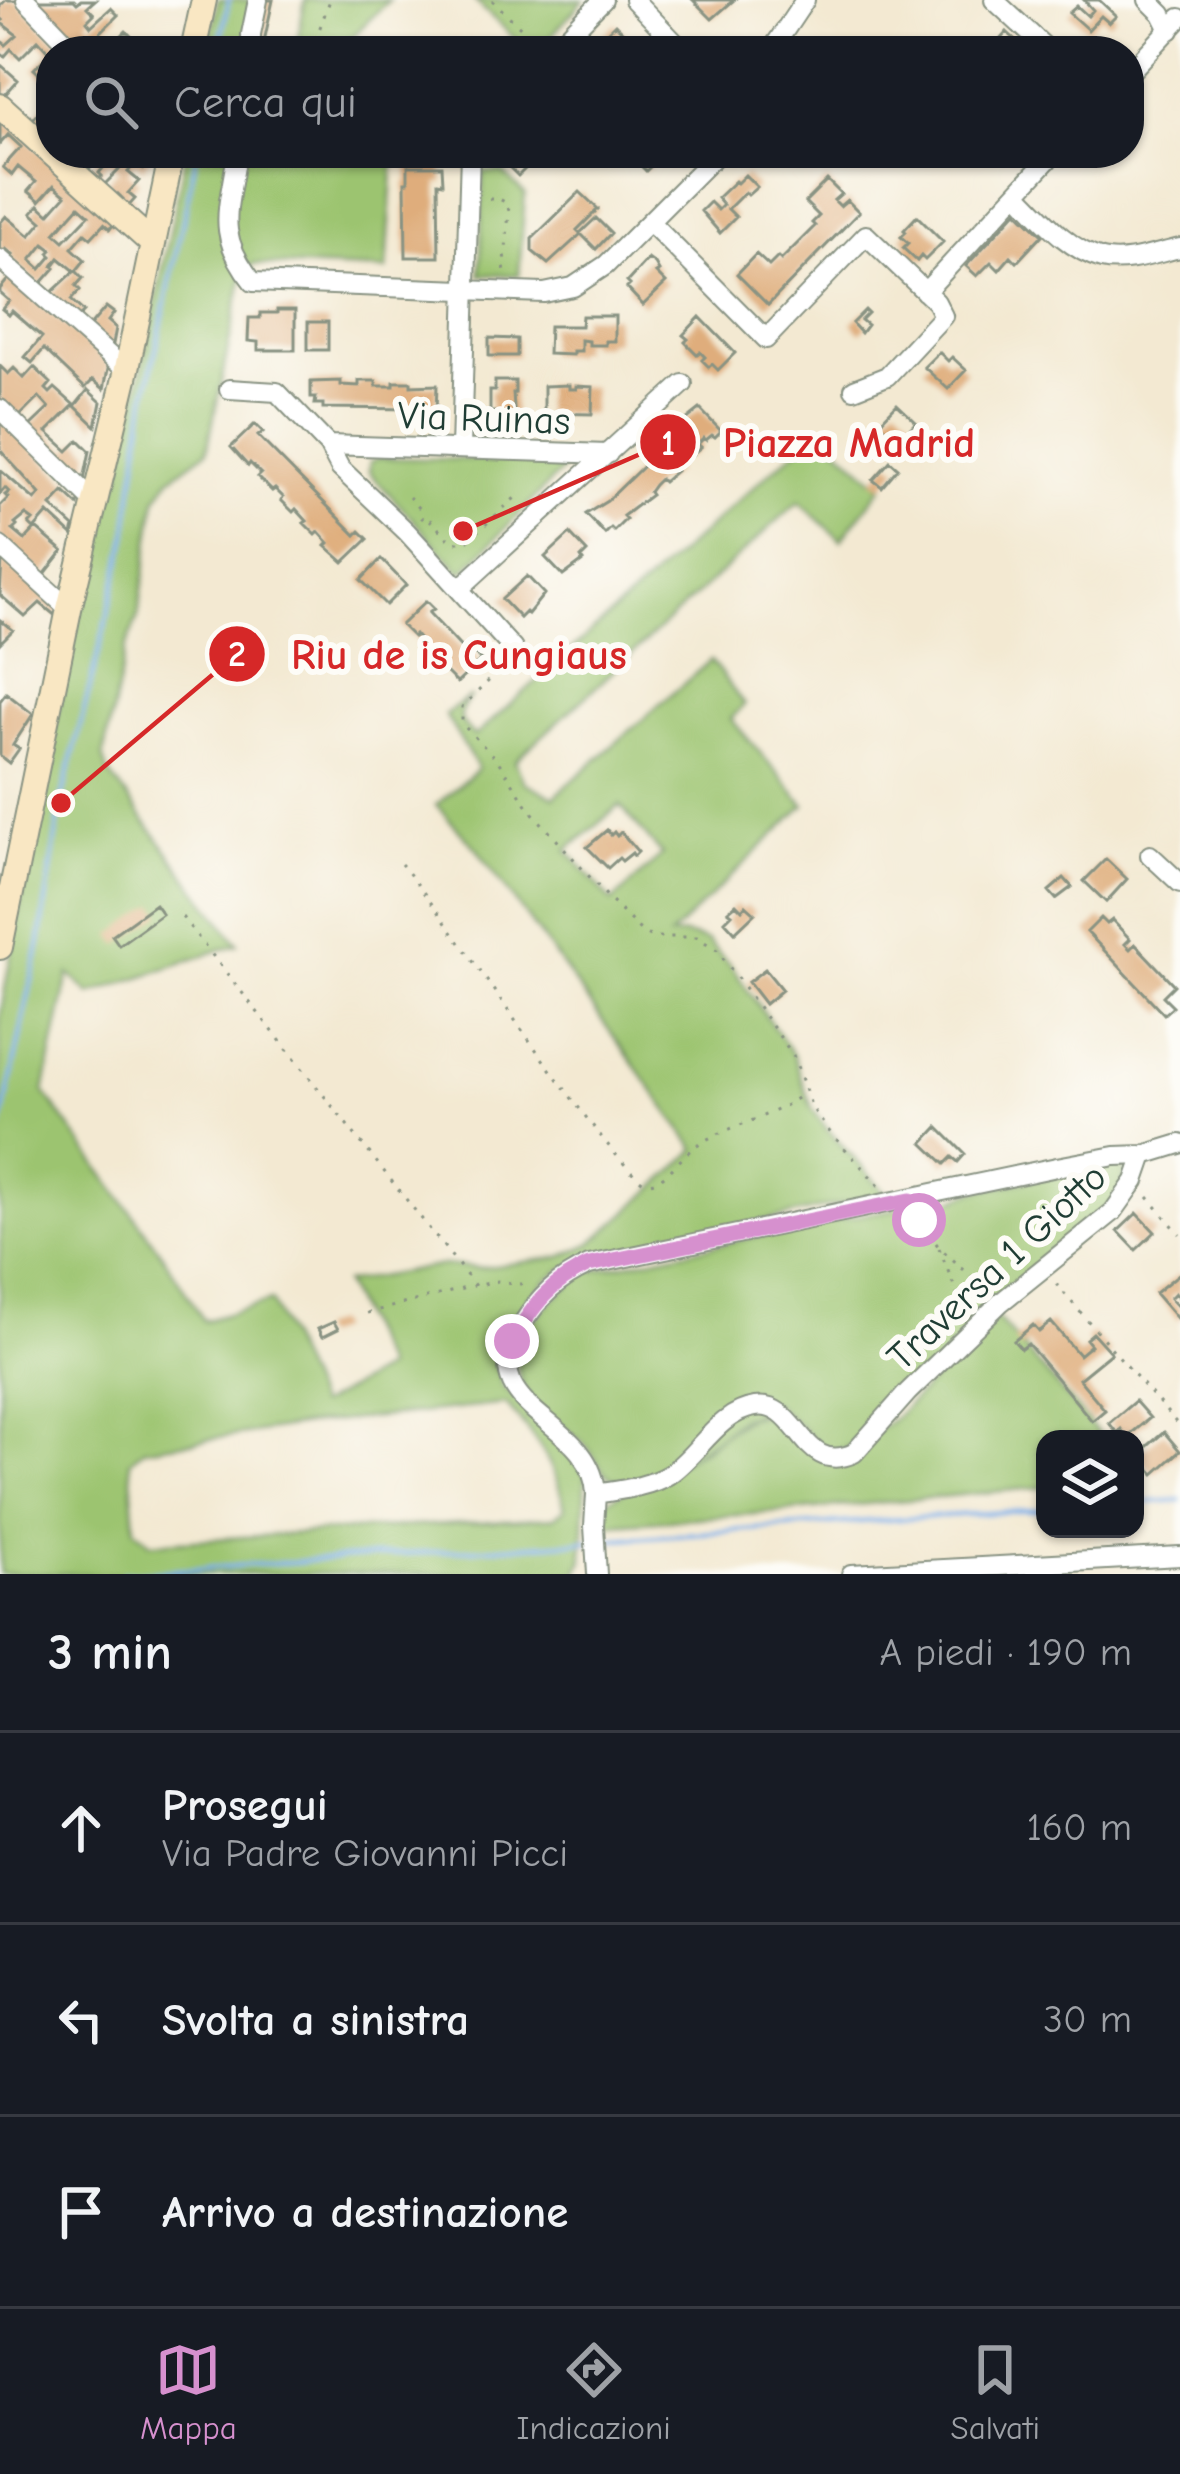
<!DOCTYPE html>
<html lang="it">
<head>
<meta charset="utf-8">
<style>
  body { margin:0; font-family:"Comic Neue",sans-serif; background:#242831; color:#f1f3f6 }
  .controls { position:absolute; right:36px; bottom:36px; display:grid; overflow:hidden; border-radius:24px; box-shadow:0 3px 9px #0004 }
  .controls button { width:108px; height:108px; display:grid; place-items:center; padding:0; border:0; border-bottom:3px solid #363941; background:#171b24; color:#f1f3f6; font:60px sans-serif }
  .stop { position:absolute; width:36px; height:36px; margin:-27px; border:9px solid #d690ce; border-radius:50%; background:#fff }
  .stop.end { background:#d690ce; border-color:#fff; box-shadow:0 3px 12px #0008 }
  .list { margin:0; padding:0; list-style:none }
  h2 { display:flex; justify-content:space-between; align-items:center; height:156px; margin:0; padding:0 48px; font-size:51px }
  h2 small { font-size:39px; font-weight:400; color:#9ea1a6 }
  .list li { display:grid; grid-template-columns:78px 1fr auto; gap:36px; align-items:center; box-sizing:border-box; height:192px; padding:0 48px; border-top:3px solid #363941 }
  .list b { display:block; font-size:45px; white-space:nowrap }
  .list p { margin:0; font-size:39px; white-space:nowrap; color:#9ea1a6 }
  .list em { font-size:39px; font-style:normal; color:#9ea1a6 }
  .icon { flex:none; width:66px; height:66px; fill:none; stroke:currentColor; stroke-width:2; stroke-linecap:round; stroke-linejoin:round }
  .map { position:relative; flex:none; width:1180px; height:1574px; overflow:hidden }
  .search { position:absolute; background:#171b24; box-shadow:0 3px 9px #0004; left:36px; right:36px; top:36px; height:132px; display:flex; align-items:center; gap:30px; box-sizing:border-box; padding:0 42px; border-radius:48px; color:#9ea1a6; font-size:45px }
  .sheet { height:732px; background:#171b24 }
  nav { display:flex; justify-content:space-around; align-items:center; box-sizing:border-box; height:168px; border-top:3px solid #363941; background:#171b24; font-size:33px; color:#9ea1a6 }
  nav a { display:grid; justify-items:center; gap:6px }
  nav .on { color:#d690ce }
  .map>svg:first-child { display:block }
  .green { fill:#9cc470; stroke:#5e8052; stroke-width:3; fill-rule:evenodd }
  .lines { fill:none; stroke-linecap:round; stroke-linejoin:round }
  .stream { stroke:#7bafe8; stroke-width:4.5 }
  .building { fill:#dfad7b; fill-rule:evenodd }
  .street-casing { stroke:#899383; stroke-width:22 }
  .secondary-casing { stroke:#899383; stroke-width:28 }
  .path { stroke:#899383; stroke-width:3; stroke-dasharray:3 9; stroke-linecap:butt }
  .street { stroke:#fff; stroke-width:18 }
  .secondary { stroke:#f9e7c3; stroke-width:24 }
  .route { stroke:#d690ce; stroke-width:15 }
  .labels { text-anchor:middle; stroke-width:12; stroke-linejoin:round; paint-order:stroke }
  .street-label { font-size:39px; fill:#1f3d34; stroke:#fdfcf7 }
  .leader { fill:none; stroke:#d62828; stroke-width:4.5 }
  .callout-dot { fill:#d62828; stroke:#fdfcf7; stroke-width:4.5 }
  .mark-label { font-size:36px; text-anchor:middle; font-weight:bold; fill:#fff }
  .callout-label { font-size:42px; text-anchor:middle; font-weight:bold; fill:#d62828; stroke:#fdfcf7; stroke-width:12; stroke-linejoin:round; paint-order:stroke }
</style>
</head>
<body>
<div class="map">
<svg width="1180" height="1574" viewBox="0 0 1180 1574">
  <rect width="100%" height="100%" fill="#fdfcf7"/>
  <filter id="ink" filterUnits="userSpaceOnUse"><feTurbulence type="fractalNoise" baseFrequency=".00833" numOctaves="2"/><feDisplacementMap in="SourceGraphic" scale="24" xChannelSelector="R" yChannelSelector="G"/><feConvolveMatrix kernelMatrix="1 2 1 2 8 2 1 2 1" color-interpolation-filters="sRGB"/></filter>
  <filter id="wash" filterUnits="userSpaceOnUse"><feTurbulence type="fractalNoise" baseFrequency=".004" numOctaves="4" result="noise"/><feDisplacementMap in="SourceGraphic" scale="48" xChannelSelector="R" yChannelSelector="G"/><feGaussianBlur stdDeviation="2.7" result="paint"/><feColorMatrix in="noise" values="0 0 0 0 0 0 0 0 0 0 0 0 0 0 0 0 0 1.4 0 .05"/><feComposite in="paint" operator="in"/></filter>
  <g filter="url(#wash)">
    <rect width="100%" height="100%" fill="#f3e9d2"/>
    <path class="green" d="M218,0H252L246,51H208Z
      M305,0H389L341,48L343,51H296Z
      M474,0H584L537,51H528Z
      M186,153H394L387,270L253,264L243,275L207,451L170,478L156,499L138,616L126,648L103,757L108,772L238,944L90,994L69,974L44,1092L162,1254L204,1321L271,1301L318,1406L385,1369L344,1283L443,1265L480,1268L561,1257L591,1244L674,1171L696,1149L477,849L436,805L478,769L445,715L471,696C456,714 457,722 475,736L774,469L813,437L833,442L882,487L841,540L799,501L515,761L524,782L554,797L711,660L744,705L731,719L805,805L670,936L686,935L707,941L731,966L793,1055L812,1108L827,1129L887,1194L585,1260L563,1269L544,1282L516,1316L499,1347L495,1362L502,1386L562,1442L586,1475L583,1560L576,1574H0V1017L33,829L97,526L120,476ZM620,805L662,855L612,902L567,850ZM506,1404C535,1437 557,1466 565,1509L554,1517L151,1543L135,1529L130,1461L143,1449L319,1423Z
      M483,172L503,173L525,194L519,275H480Z
      M379,458L554,461L560,464L562,470L462,573L369,472L370,462Z
      M1117,1162L1124,1167L1125,1176L1119,1197L850,1446L837,1451L826,1450L772,1402C738,1422 662,1480 626,1480C601,1480 600,1462 586,1446C572,1430 550,1421 536,1405C488,1351 543,1305 586,1272L871,1213L955,1199L974,1191Z
      M997,1318L1103,1439H1045V1487L793,1511L601,1525L600,1510L605,1501L705,1448L742,1417L770,1414L830,1462L892,1420Z"/>
    <g class="lines">
      <path class="stream" d="M218,51L229,0
        M0,1132L40,941L61,803L126,542L146,397L197,153
        M1135,1503L1180,1500
        M602,1540L1045,1509
        M123,1574L590,1541"/>
    </g>
    <g id="blocks">
      <path class="building" d="M6,0H16L65,51H51V85L34,69L50,53L38,40L20,58L11,49L5,56L0,52V40L6,45L17,35L0,22L3,20L0,17V6Z
        M37,0H74L77,3L81,0H95L87,7L94,14L87,21L91,26L111,8L118,15L97,36L109,48L126,31L134,39L126,47L130,51H86Z
        M263,0H273L262,51H260L255,44Z
        M693,0H734L712,19Z
        M1084,0H1099L1116,16L1109,23L1101,16L1088,30L1069,13L1077,6L1088,16L1093,10Z
        M615,24L642,51H590L601,43L599,40Z
        M1007,32L1027,51H990Z
        M0,64L18,80L3,97L0,94Z
        M51,98V140L31,121Z
        M0,115L117,220L110,229L104,224L91,238L85,233L72,248L85,260L76,271L83,278L76,286L80,290L71,300L84,312L78,318L50,294L75,271L59,258L53,266L55,268L40,285L10,258L13,255L6,249L3,252L0,249V223L6,216L30,236L42,222L32,213L39,205L49,214L66,195L54,185L40,201L28,191L36,182L18,167L12,175L3,167L21,147L8,135L0,144ZM79,206L89,215L64,241L55,233ZM44,244L52,250L49,253L52,256L41,269L31,260Z
        M103,153H127L131,157L135,153H153L143,169L136,162L128,172L139,181L128,193L135,199L127,208L120,202L123,199L118,194L115,198L103,186L119,170L109,161L99,173L102,176L97,181L86,172Z
        M495,153H541L518,176Z
        M628,153H664L646,171Z
        M408,166H442L443,183L438,182L439,257H406L405,182H408Z
        M745,175L757,187L748,195L745,192L728,209L736,217L720,233L701,211L710,202L718,210L723,205L717,198L735,181L737,183Z
        M827,180L841,194L834,200L840,206L847,200L859,212L768,305L737,274L756,254L769,266L778,257L781,260L815,226L812,223L819,216L805,202Z
        M580,192L598,209L577,230L580,233L596,218L611,233L596,249L581,234L548,264L532,251V239Z
        M1017,211L1042,235L1017,262L1011,256L999,270L991,262L977,276L966,266Z
        M917,216L943,242L925,260L921,256L917,261L903,248L908,243L901,237L906,232L904,230Z
        M648,259L655,264L659,271L656,273L666,283L643,305L627,288L630,285L627,282Z
        M10,277L109,364L104,389L93,380L85,388L44,349L32,363L25,357L42,337L12,311L9,315L2,309L9,301L0,293V289Z
        M106,307L114,313L108,321L116,328L112,349L88,328Z
        M277,310H295V350H258V342L248,341L249,318H260V313H277Z
        M865,310L868,313L861,320L867,325L861,333L852,323Z
        M582,316H615V341H606V345H589V341L581,340V351H573V355L548,354L549,326H581Z
        M700,317L735,353L718,370L712,364L709,367L702,360L705,357L700,352L697,354L685,342L688,339L683,335Z
        M308,322H328V350H308Z
        M489,338L517,339V356H489Z
        M939,352L948,361L952,357L966,370L948,389L924,367Z
        M0,366L8,374L14,368L24,378L34,367L51,383L46,389L50,393L55,388L74,405L47,432L68,451L79,440L90,451L84,480L28,428L49,408L39,397L18,418L0,400Z
        M341,381V385L359,386V381H376V386H394V382H411V386L437,385L436,411H427V413H419V409L323,408V404H315L316,398H311V382Z
        M495,381H515V393H513L515,423L494,422V412H490V391H495Z
        M569,385V389H576V386L593,387L592,414L544,413V386Z
        M88,390L101,402L96,426L75,406Z
        M897,404L916,422L898,441L879,423Z
        M700,409L721,431L715,437L712,435L706,440L704,438L698,444L701,447L688,458L685,455L672,467L676,471L663,482L660,479L654,485L649,492L651,495L623,516L626,519L614,531L611,528L605,534L586,514L607,501L671,439L669,437L686,420Z
        M4,420L81,496L78,505L64,492L51,506L74,527L72,535L48,513L34,529L29,524L33,520L26,515L15,524L17,526L13,530L25,540L36,528L63,551L44,575L0,538V506L8,498L5,495L9,492L5,488L0,494V470L35,500L40,494L0,450V424Z
        M255,424L263,432L258,436L356,535L360,531L368,539L344,562L326,546L329,543L319,532L316,535L304,523L307,521L296,509L293,512L281,500L283,497L275,489L272,491L258,477L261,474L250,463L248,466L231,447Z
        M890,461L898,468L882,487L873,480Z
        M570,534L587,552L581,558L583,561L563,576L545,557Z
        M381,559L406,585L386,605L361,580Z
        M2,560L59,608L57,617L40,603L25,617L0,595Z
        M527,576L544,594L528,614L526,612L520,618L502,599Z
        M426,601L434,609L429,613L469,656L473,652L481,660L457,683L439,665L442,663L432,652L429,656L417,642L419,640L415,635L413,637L401,625Z
        M0,620L13,630L0,643Z
        M6,693L33,714L13,745L19,749L9,763L0,756V701Z
        M607,830L611,835L614,832L617,836L621,832L638,852L634,856L632,853L622,861L619,858L608,868L587,847Z
        M1106,859L1127,879L1106,902L1084,881Z
        M1064,878L1072,887L1056,899L1049,891Z
        M155,904L162,914L119,945L112,935Z
        M736,904L742,910L746,905L755,913L735,932L725,921L732,914L728,911Z
        M1101,918L1107,924L1112,920L1130,939L1125,944L1130,949L1135,944L1174,985L1163,996L1173,1006L1164,1014L1087,932Z
        M765,969L782,990L765,1004L748,982Z
        M938,1127L965,1154L958,1162L952,1157L945,1164L923,1143Z
        M1137,1213L1155,1232L1136,1250L1118,1231Z
        M1180,1273V1299L1175,1293L1170,1298L1180,1309V1322L1155,1293Z
        M334,1322L338,1329L322,1337L318,1329Z
        M1051,1322L1079,1355L1091,1345L1086,1339L1093,1333L1111,1353L1079,1379L1105,1410L1092,1421L1028,1344L1021,1349L1014,1341L1033,1325L1039,1332Z
        M1135,1401L1150,1418L1127,1437L1121,1429L1117,1433L1109,1423Z
        M1164,1432L1180,1451L1154,1474L1137,1455Z"/>
    </g>
  </g>
  <g filter="url(#ink)">
    <use href="#blocks" fill-opacity="0" stroke="#899383" stroke-width="3"/>
    <g class="lines">
      <g class="street-casing">
        <path id="street" d="M26,0L75,51
          M634,0L683,51
          M994,0L1049,51
          M1148,0L1162,14L1170,30
          M251,51V34L258,0
          M553,51L603,0
          M771,51L805,0
          M1129,73L1180,18
          M237,153C229,210 214,233 253,282L544,293L573,287L606,265L718,153
          M1017,193C1041,217 1068,250 1102,259C1125,265 1157,253 1180,248
          M650,222L766,339L866,235L936,302L943,316L887,376L854,389
          M0,259L127,371
          M925,292L1054,153
          M229,389L277,392L328,445L340,468L407,532L513,649
          M0,409L96,504
          M328,445L608,454
          M461,448L470,153
          M0,546L69,609
          M459,589L683,384
          M1150,855L1180,883
          M596,1494C593,1417 468,1412 521,1326C539,1297 558,1279 589,1265L1057,1167L1115,1156L1144,1155L1180,1144
          M597,1574L594,1526L596,1494C619,1490 648,1487 668,1475C697,1457 718,1412 755,1407C800,1400 801,1477 854,1453L908,1392L1000,1303L1113,1212L1135,1181L1144,1155
          M851,1574L1180,1556"/>
      </g>
      <g class="secondary-casing">
        <path id="secondary" d="M193,51L204,0
          M0,106L51,152
          M52,153L153,244
          M0,947L69,609L125,378L172,153"/>
      </g>
      <path class="path" d="M492,0L538,44
        M314,51L315,41L330,0
        M489,199H499L507,203L509,211L504,275
        M409,497L424,513
        M421,519L425,515L452,542H466L515,498
        M506,664L462,707V724L498,761L532,812L612,902L643,933L652,937H697L717,950L793,1055L812,1108L827,1129L881,1188
        M401,864C437,903 619,1180 647,1183C665,1184 682,1154 697,1145C731,1124 771,1119 804,1093
        M182,917L475,1286L498,1281L528,1285
        M1148,1197L1180,1234
        M916,1213L938,1246L985,1289
        M939,1248L964,1311
        M1056,1284L1180,1427
        M367,1313L474,1286"/>
      <use href="#street" class="street"/>
      <use href="#secondary" class="secondary"/>
    </g>
  </g>
  <g class="lines" filter="url(#ink)">
    <path class="route" d="M512,1341C534,1304 550,1283 589,1265L910,1200L919,1220"/>
  </g>
  <g class="labels">
    <g class="street-label">
      <text transform="translate(484 417) rotate(2)" y="14">Via Ruinas</text>
      <text transform="translate(996 1266) rotate(-43)" y="14">Traversa 1 Giotto</text>
    </g>
  </g>
  <path class="leader" d="M463 531L668 442M61 803L237 654"/>
  <g class="callout-dot">
    <circle cx="463" cy="531" r="12"/>
    <circle cx="61" cy="803" r="12"/>
    <circle cx="668" cy="442" r="30"/>
    <circle cx="237" cy="654" r="30"/>
  </g>
  <g class="mark-label">
    <text x="668" y="455">1</text>
    <text x="237" y="666">2</text>
  </g>
  <g class="callout-label">
    <text x="849" y="457">Piazza Madrid</text>
    <text x="459" y="669">Riu de is Cungiaus</text>
  </g>
</svg>
<div class="controls">
<button><svg class="icon" aria-label="layers" viewBox="0 0 24 24"><path d="M12 4l9 5-9 5-9-5zM3 14l9 5 9-5"/></svg></button>
</div>
<div class="stop" style="left:919px;top:1220px"></div>
<div class="stop end" style="left:512px;top:1341px"></div>
<div class="search"><svg class="icon" aria-label="search" viewBox="0 0 24 24"><circle cx="10" cy="10" r="6"/><path d="M15 15l6 6"/></svg>Cerca qui</div>
</div>
<section class="sheet">
<h2>3 min<small>A piedi · 190 m</small></h2>
<ul class="list">
<li><svg class="icon" aria-label="ahead" viewBox="0 0 24 24"><path d="M12 20V5M6 11l6-6 6 6"/></svg><div><b>Prosegui</b><p>Via Padre Giovanni Picci</p></div><em>160 m</em></li>
<li><svg class="icon" aria-label="left" viewBox="0 0 24 24"><path d="M17 20v-9H6M10 6l-5 5 5 5"/></svg><div><b>Svolta a sinistra</b></div><em>30 m</em></li>
<li><svg class="icon" aria-label="arrive" viewBox="0 0 24 24"><path d="M6 21V4h12l-3 4 3 4H6"/></svg><div><b>Arrivo a destinazione</b></div></li>
</ul>
</section>
<nav>
<a class="on"><svg class="icon" aria-label="map" viewBox="0 0 24 24"><path d="M3 6l6-2 6 2 6-2v14l-6 2-6-2-6 2zM9 4v14M15 6v14"/></svg>Mappa</a>
<a><svg class="icon" aria-label="directions" viewBox="0 0 24 24"><path d="M12 3l9 9-9 9-9-9zM9 14v-3h6M13 9l2 2-2 2"/></svg>Indicazioni</a>
<a><svg class="icon" aria-label="saved" viewBox="0 0 24 24"><path d="M7 4h10v16l-5-4-5 4z"/></svg>Salvati</a>
</nav>
</body>
</html>
